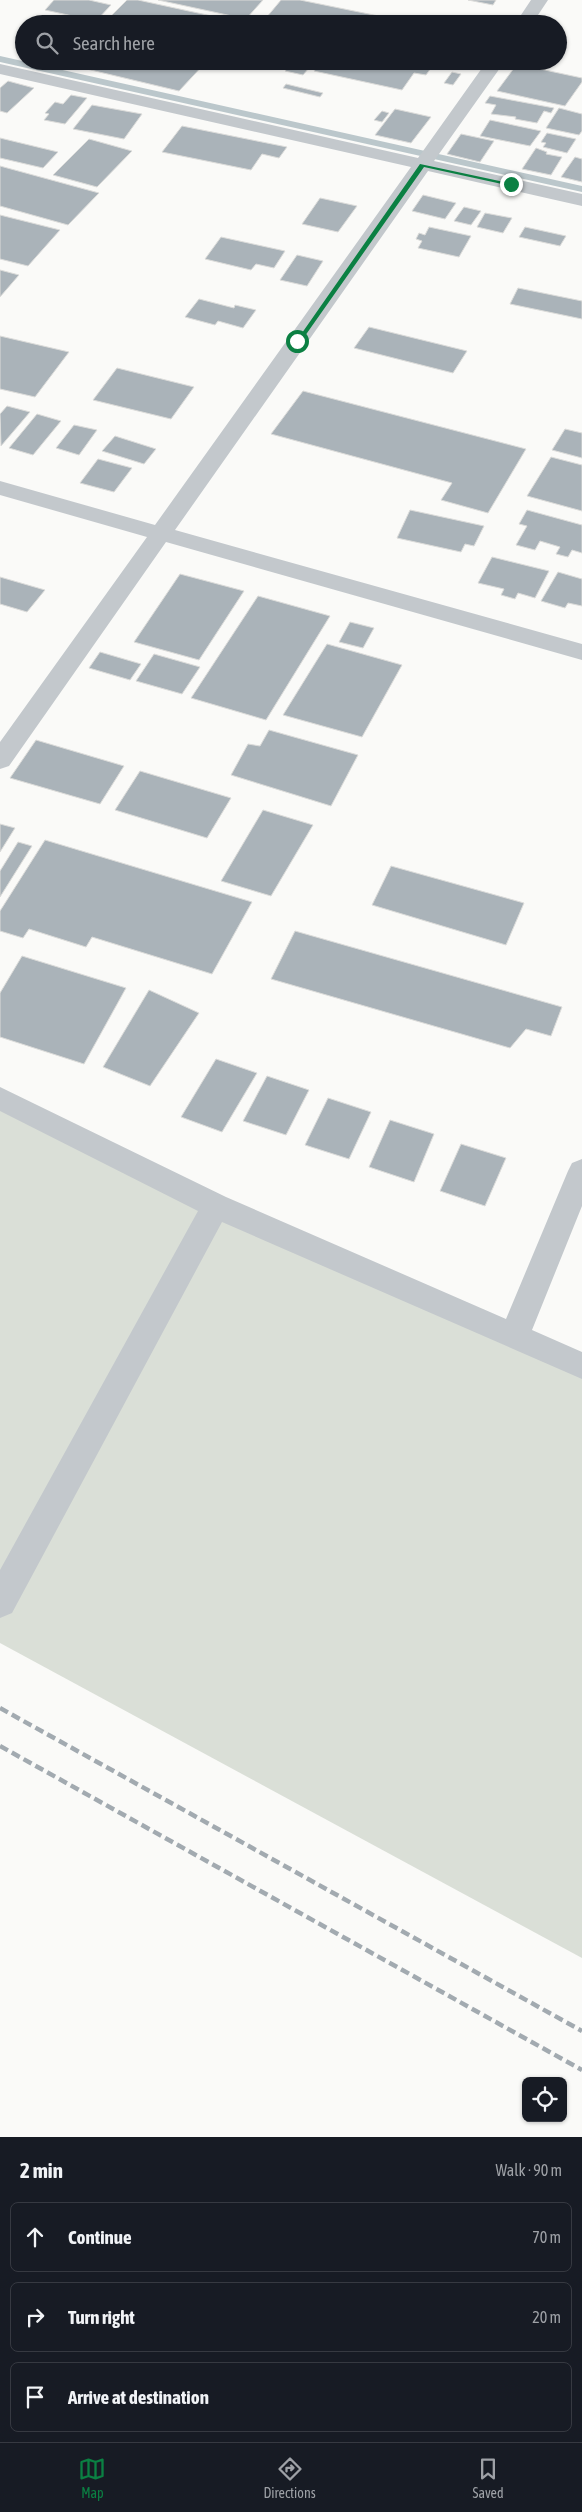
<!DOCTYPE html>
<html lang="en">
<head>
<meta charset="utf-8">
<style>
  body { margin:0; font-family:"Asap Condensed",sans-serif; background:#242831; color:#f1f3f6 }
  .controls { position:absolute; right:15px; bottom:15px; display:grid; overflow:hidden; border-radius:8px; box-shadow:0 1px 4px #0004 }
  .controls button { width:45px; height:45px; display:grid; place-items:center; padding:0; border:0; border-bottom:1px solid #363941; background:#171b24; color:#f1f3f6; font:25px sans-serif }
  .stop { position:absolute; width:15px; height:15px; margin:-11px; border:4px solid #0b8043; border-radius:50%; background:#fff }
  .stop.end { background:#0b8043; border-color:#fff; box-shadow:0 1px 5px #0008 }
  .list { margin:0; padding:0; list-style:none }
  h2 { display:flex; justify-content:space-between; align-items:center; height:65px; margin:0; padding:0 20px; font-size:21px }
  h2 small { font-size:16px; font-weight:400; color:#9ea1a6 }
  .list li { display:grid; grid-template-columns:32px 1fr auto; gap:15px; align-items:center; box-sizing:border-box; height:70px; margin:0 10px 10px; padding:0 10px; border:1px solid #363941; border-radius:8px }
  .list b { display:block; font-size:19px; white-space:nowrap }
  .list em { font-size:16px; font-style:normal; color:#9ea1a6 }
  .icon { flex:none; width:28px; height:28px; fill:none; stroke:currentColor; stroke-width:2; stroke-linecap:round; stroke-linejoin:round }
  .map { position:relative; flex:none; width:582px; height:2137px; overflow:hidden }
  .search { position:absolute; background:#171b24; box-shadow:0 1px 4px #0004; left:15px; right:15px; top:15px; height:55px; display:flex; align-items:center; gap:12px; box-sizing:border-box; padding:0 18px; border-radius:28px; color:#9ea1a6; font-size:19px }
  .sheet { height:305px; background:#171b24 }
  nav { display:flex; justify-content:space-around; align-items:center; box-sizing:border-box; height:70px; border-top:1px solid #363941; background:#171b24; font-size:14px; color:#9ea1a6 }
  nav a { display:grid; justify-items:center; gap:2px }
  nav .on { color:#0b8043 }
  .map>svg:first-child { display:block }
  .green { fill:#dadfd7 }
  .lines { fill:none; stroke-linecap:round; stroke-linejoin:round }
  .stream { fill:#bbc7cb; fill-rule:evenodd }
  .building { fill:#aab3b9; stroke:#dcdcda }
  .minor { fill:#c3c8cc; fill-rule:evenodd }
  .rail { stroke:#a2aab0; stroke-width:4.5; stroke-dasharray:9 4.5; stroke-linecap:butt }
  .route { fill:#0b8043 }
</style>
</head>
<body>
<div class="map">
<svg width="582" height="2137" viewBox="0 0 582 2137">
  <rect width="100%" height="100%" fill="#fafaf8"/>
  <path class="green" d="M0,1108L582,1367V1958L0,1643Z"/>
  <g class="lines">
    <path class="stream" d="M0,56L582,186V192L0,62Z"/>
  </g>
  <path class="building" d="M54,0H89L111,5L96,21L45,10Z
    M127,0H138L244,23L120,24L106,21Z
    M158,0H263L246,19Z
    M281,0H300L418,24H261Z
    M468,0H496L493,5Z
    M53,61H207L179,91Z
    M245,61H286L280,69Z
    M294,61H315L303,75L285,71Z
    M321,61H401L431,68L426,75L414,73L402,90L314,71Z
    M517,64L582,78V82L565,106L497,91Z
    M452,72L461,74L453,85L444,83Z
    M8,81L34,88L7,113L0,111V88Z
    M286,84L323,93L320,97L283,88Z
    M71,95L87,98L65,124L44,120L49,114L45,113L55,102L63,104Z
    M490,96L554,108L551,113L544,111L537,123L515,119L516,117L491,114L496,105L485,103Z
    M92,105L142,114L124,139L73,129Z
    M559,108L582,114V131L579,135L546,128Z
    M395,109L431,117L411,143L375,135Z
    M382,111L389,113L382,122L374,120Z
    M490,120L541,131L530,146L480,136Z
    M182,126L287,147L279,158L262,154L251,170L162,152Z
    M547,133L576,139L567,153L543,147L546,143L541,142Z
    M461,134L494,141L480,162L447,154Z
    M0,138L58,152L43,168L0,158Z
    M89,139L132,151L97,187L53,175Z
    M536,148L547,152L546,154L562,157L551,175L522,169Z
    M575,157L582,159V182L561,177Z
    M0,166L99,193L68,225L0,206Z
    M423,195L456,203L445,219L412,211Z
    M320,198L357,206L338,232L302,224Z
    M464,207L481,211L471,225L454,221Z
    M485,213L512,218L503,233L477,227Z
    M0,215L60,230L28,266L0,259Z
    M429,227L471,236L459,257L418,248L422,241L416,239L419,233L425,235Z
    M525,227L566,236L560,246L519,237Z
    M221,237L285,251L274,268L256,264L251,270L205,259Z
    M297,255L323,261L307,286L280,280Z
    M0,270L19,275L0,297Z
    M518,288L582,301V319L510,304Z
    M199,299L234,308L235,305L256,310L243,328L218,321L215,325L185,317Z
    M369,327L467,351L453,373L354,348Z
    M0,336L69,352L35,397L0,389Z
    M117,368L194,387L171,419L93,400Z
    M303,391L526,449L488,513L441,500L452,483L271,434Z
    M7,406L30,412L1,446L0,414Z
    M37,414L61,421L33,455L9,448Z
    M74,425L97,430L79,455L56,448Z
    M565,429L582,433V458L552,450Z
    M115,436L156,449L144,464L102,451Z
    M551,457L582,465V511L527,496Z
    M98,459L132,468L114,492L80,483Z
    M410,510L484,526L474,546L465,544L461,552L397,538Z
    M527,510L582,525V553L572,550L568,557L556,554L560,547L540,541L535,550L516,545L527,526L519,524Z
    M492,557L549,571L535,598L518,593L515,599L501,595L504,589L478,583Z
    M558,572L582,579V606L568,603L565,608L541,601Z
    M180,574L244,591L199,660L134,642Z
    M0,577L45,590L27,612L0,604Z
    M258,596L330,616L266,720L191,698Z
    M350,622L374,628L363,648L339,642Z
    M327,644L402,665L362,737L283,715Z
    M100,652L141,664L130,680L89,668Z
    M154,654L200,667L182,694L136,681Z
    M269,730L358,755L331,806L231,775L248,744L260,746Z
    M36,740L124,766L100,804L10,778Z
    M140,771L231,798L207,838L115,810Z
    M263,810L313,825L271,896L221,881Z
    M0,824L15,828L0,852Z
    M45,840L252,902L212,974L92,937L86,947L29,929L23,938L0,931V911Z
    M18,842L32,846L0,897V871Z
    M391,866L524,903L506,945L372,905Z
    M295,931L562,1007L551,1036L526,1029L510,1048L271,979Z
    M22,956L126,988L84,1064L0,1037V993Z
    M149,990L199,1013L150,1086L103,1067Z
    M216,1059L257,1073L222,1132L181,1117Z
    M267,1076L309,1090L286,1135L243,1121Z
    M328,1098L371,1112L349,1159L305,1145Z
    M390,1120L434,1134L414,1182L369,1167Z
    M461,1144L506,1158L485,1206L440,1191Z"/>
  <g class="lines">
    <path class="minor" d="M531,0H548L532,24H515Z
      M487,61H505L434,161L582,194V206L428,171L175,530L582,644V660L166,542L9,766L0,769V742L147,537L0,495V481L155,525L411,167L0,74V64L418,158Z
      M0,1087L226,1197L506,1319L568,1171L572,1163L582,1159V1206L532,1330L582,1352V1379L222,1222L12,1613L0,1618V1570L198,1211L0,1111Z"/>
    <path class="rail" d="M0,1708L582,2031
      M0,1746L582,2070"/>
  </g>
  <path class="route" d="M420,164L514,184L511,186L424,167L300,343H295Z"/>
</svg>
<div class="controls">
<button><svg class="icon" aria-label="locate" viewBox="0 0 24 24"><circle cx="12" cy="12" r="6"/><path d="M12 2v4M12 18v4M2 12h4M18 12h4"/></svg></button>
</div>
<div class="stop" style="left:297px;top:341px"></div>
<div class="stop end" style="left:511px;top:184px"></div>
<div class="search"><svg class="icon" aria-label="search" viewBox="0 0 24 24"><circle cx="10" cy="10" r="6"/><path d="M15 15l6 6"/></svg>Search here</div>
</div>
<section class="sheet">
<h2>2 min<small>Walk · 90 m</small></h2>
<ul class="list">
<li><svg class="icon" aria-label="ahead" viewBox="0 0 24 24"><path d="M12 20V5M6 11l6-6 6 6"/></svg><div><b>Continue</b></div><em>70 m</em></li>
<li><svg class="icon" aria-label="right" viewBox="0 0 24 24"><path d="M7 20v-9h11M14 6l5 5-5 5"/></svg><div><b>Turn right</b></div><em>20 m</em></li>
<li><svg class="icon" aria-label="arrive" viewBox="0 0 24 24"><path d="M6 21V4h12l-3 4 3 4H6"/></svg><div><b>Arrive at destination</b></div></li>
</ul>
</section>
<nav>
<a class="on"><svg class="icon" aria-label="map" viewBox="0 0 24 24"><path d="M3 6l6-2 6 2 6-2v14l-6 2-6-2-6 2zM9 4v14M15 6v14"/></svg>Map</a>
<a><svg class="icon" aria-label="directions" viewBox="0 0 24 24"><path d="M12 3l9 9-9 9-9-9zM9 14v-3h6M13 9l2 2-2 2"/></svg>Directions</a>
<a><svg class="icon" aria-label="saved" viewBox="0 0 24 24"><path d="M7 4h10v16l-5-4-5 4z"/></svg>Saved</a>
</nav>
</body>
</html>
